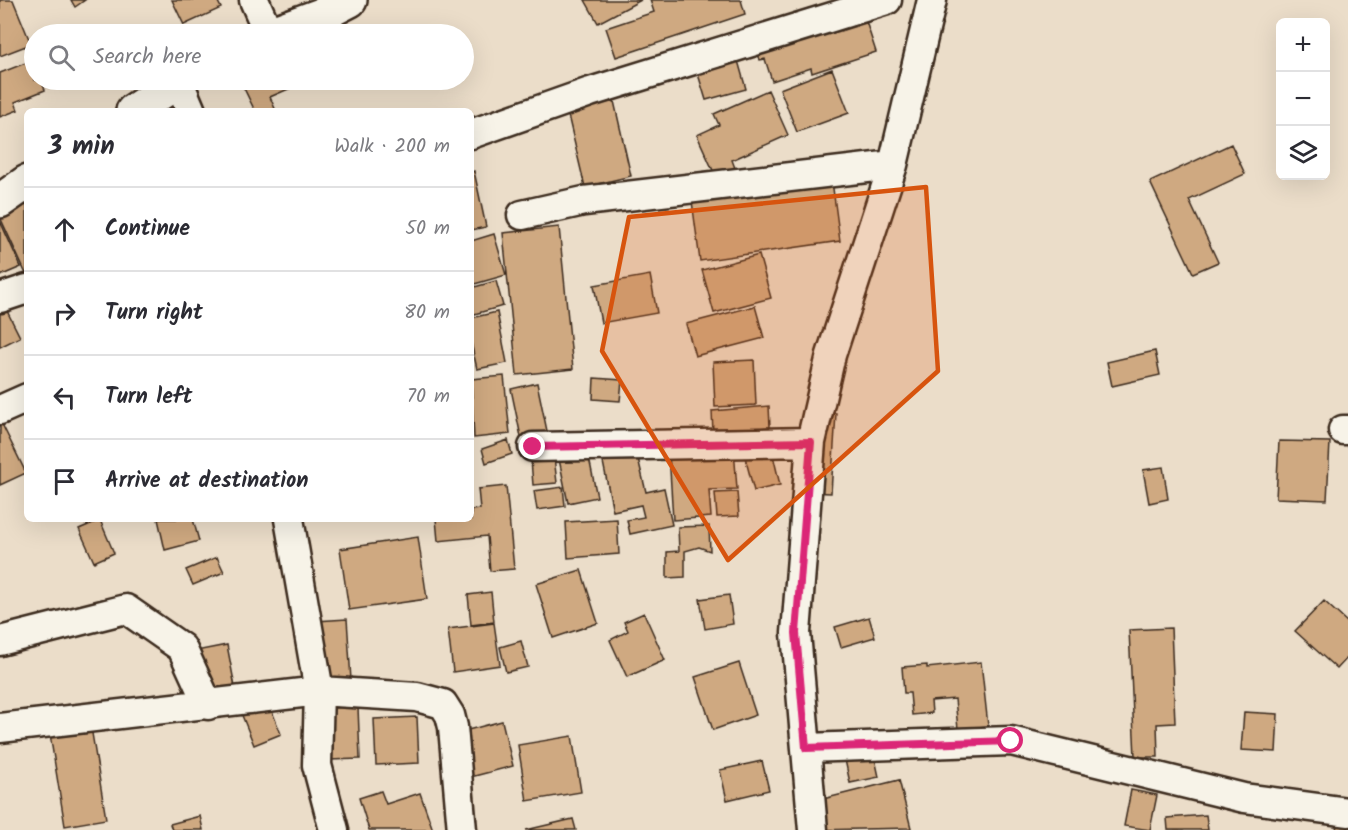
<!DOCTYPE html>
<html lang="en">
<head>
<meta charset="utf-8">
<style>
  body { margin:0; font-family:Kalam,sans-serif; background:#f2f2f3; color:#2b2b33 }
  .controls { position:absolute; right:18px; top:18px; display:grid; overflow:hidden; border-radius:9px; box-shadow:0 6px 24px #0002 }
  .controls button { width:54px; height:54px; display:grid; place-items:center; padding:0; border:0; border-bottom:2px solid #e1e1e2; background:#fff; color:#2b2b33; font:30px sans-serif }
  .stop { position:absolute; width:18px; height:18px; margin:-14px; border:4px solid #db2777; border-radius:50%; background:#fff }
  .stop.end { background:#db2777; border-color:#fff; box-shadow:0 2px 6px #0008 }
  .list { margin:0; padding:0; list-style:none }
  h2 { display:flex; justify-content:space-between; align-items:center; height:78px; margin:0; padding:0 24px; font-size:26px }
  h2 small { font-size:20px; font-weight:400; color:#7c7c81 }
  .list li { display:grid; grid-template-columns:39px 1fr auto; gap:18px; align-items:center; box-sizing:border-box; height:84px; padding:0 24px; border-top:2px solid #e1e1e2 }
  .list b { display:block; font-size:22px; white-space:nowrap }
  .list em { font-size:20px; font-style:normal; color:#7c7c81 }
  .icon { flex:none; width:33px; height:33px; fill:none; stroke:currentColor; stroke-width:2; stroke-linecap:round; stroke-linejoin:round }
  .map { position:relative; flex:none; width:1348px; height:830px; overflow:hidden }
  .search { position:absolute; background:#fff; box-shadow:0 6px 24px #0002; left:24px; top:24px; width:450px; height:66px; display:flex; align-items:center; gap:15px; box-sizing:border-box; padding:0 21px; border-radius:33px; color:#7c7c81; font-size:22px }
  .panel { position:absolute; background:#fff; box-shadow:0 6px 24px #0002; left:24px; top:108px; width:450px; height:414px; border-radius:9px }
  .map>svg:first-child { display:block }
  .building { fill:#cfa981; stroke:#3b2a1e; stroke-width:1.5 }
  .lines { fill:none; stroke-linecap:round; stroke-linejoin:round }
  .street-casing { stroke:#3b2a1e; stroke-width:33 }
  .highway-casing { stroke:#3b2a1e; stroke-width:38 }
  .street { stroke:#f7f3e8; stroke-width:28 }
  .highway { stroke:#f7f3e8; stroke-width:33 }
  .route { stroke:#db2777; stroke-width:8 }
  .marked { fill:#d7540e; fill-opacity:0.2; stroke:#d7540e; stroke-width:4.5; stroke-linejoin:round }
</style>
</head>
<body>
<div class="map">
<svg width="1348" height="830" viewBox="0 0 1348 830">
  <rect width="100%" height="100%" fill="#ebddc9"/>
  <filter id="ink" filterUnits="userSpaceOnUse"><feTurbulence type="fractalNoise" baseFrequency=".0167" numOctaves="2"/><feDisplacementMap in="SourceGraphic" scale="12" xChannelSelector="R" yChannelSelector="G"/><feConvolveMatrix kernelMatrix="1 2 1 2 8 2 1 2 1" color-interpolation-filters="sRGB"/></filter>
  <g filter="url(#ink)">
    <path class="building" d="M0,0H13L31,44L0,56Z
      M71,0H85L75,7Z
      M172,0H217L221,8L184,25Z
      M585,0H641L598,23Z
      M650,0H741L745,14L616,57L606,28L654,12Z
      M859,0L876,52L812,73L811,68L772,81L765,59L760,60L752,36Z
      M735,50L746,89L706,100L694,61Z
      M33,60L34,80H41L45,90L15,102L18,110L0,117V73Z
      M832,69L849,113L797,132L780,89Z
      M47,80H61L50,85Z
      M240,80H295L298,85L270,97L276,111H255Z
      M768,90L788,135L732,160L735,168L716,177L697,135L719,125L714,114Z
      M614,101L631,176L585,187L567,111Z
      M1231,144L1245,174L1189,200L1218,262L1193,273L1150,182Z
      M474,171L486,227L471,230V172Z
      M832,181L840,241L700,261L692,201Z
      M27,204V273L26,274L0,217Z
      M0,221L21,267L0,276Z
      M559,227L573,369L517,375L503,233Z
      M494,234L506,275L471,285V241Z
      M759,255L771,298L714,313L702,270Z
      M650,275L657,313L601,323L594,285Z
      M496,281L503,306L471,315V288Z
      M755,306L764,338L695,356L686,324Z
      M6,309L20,337L0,347V312Z
      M497,312L507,363L477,369L471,342V318Z
      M1155,351L1160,375L1112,386L1107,362Z
      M754,360L756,405L715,407L713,362Z
      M504,376L510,434L474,438L471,379Z
      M594,378L622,380L620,401L593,399Z
      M537,383L547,431L521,437L511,389Z
      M769,406L770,427L713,432L712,411Z
      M812,412L836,413L831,493L806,492Z
      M0,420L26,473L0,485Z
      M508,440L512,454L486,463L482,449Z
      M1279,441L1330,442L1327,500L1276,498Z
      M734,449L737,489L709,490L711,517L673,520L669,453Z
      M772,451L780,485L754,491L745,457Z
      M588,453L597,497L568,503L559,459Z
      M637,454L646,492L664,488L672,525L630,534L627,520L644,517L641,505L613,511L603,462Z
      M554,457L557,483L533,485L531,460Z
      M1163,467L1168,499L1149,503L1143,470Z
      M506,486L514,569L490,571L487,536L438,541L436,519H471V510L480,509L478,489Z
      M563,487L565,506L537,510L534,491Z
      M737,492L739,516L717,517L715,493Z
      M158,519H193L199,541L165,550Z
      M617,519L619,554L568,558L566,522Z
      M100,520L114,553L94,562L79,529Z
      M709,526L710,551L699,547L685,551V577L667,578V552L679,551L678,527Z
      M418,537L427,599L349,610L340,549Z
      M217,557L224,572L193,585L186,570Z
      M581,570L598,623L553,638L536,584Z
      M491,592L494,622L471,625L468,595Z
      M729,595L733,624L705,629L700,599Z
      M1324,601L1348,623V657L1337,669L1295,631Z
      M644,613L665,660L627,677L610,640L628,631L624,622Z
      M869,617L875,637L841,647L835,627Z
      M347,619L351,680L319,682L316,621Z
      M494,623L500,665L453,672L448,629Z
      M1171,628L1175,723L1157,724L1158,757H1135L1129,630Z
      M521,641L528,667L506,672L500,647Z
      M227,645L235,687L204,693L196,651Z
      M981,662L988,726L958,729L955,699L931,701L932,713L912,715L910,693H904L902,667L927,665V668Z
      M739,663L756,715L713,730L695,677Z
      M266,696L281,734L254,745L239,708Z
      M358,707L360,759L328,760L327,708Z
      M1244,712L1278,714L1276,752L1241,750Z
      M417,717L419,763L376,765L374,719Z
      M90,721L106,819L65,826L49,728Z
      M502,721L513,766L459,780L449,735Z
      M572,736L581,792L527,801L518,745Z
      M873,749L879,777L850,783L844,755Z
      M762,761L769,790L727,800L720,770Z
      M899,780L911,828L814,830L807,803Z
      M1131,790L1157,795L1150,830L1124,826Z
      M381,791L386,804L420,793L433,830H369L359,798Z
      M1206,815L1208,830H1168L1167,818Z
      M200,816L203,830H172L170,824Z
      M573,819L576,830H526Z
      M1338,819L1348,820V830H1336Z"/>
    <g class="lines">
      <g class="street-casing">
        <path id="street" d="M254,0L269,34
          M178,80L191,111
          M471,134L590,92L887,0
          M522,215L584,201L893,165
          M0,298L27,289
          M0,410L27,398
          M1343,430H1348
          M533,447L811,442
          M0,641L126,609L182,648L208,705
          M0,728L319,691L289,519
          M806,748L1011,741L1244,798L1348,812
          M334,830L317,765L319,691L417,697L443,704L450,715L453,727L462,830
          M813,830L796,633L811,442L831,355L893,165L932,0"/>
      </g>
      <g class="highway-casing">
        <path id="highway" d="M269,34L321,15L350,0
          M133,111L180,80
          M0,201L27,182"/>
      </g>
      <use href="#street" class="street"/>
      <use href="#highway" class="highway"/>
    </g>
  </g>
  <g class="lines" filter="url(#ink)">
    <path class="route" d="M533,447L811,442L796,633L806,748L1011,741"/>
  </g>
  <path class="marked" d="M926,187L938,371L728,560L602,351L629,217Z"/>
</svg>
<div class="controls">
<button>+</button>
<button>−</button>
<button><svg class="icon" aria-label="layers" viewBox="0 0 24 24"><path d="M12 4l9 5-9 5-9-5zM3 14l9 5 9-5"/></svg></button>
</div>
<div class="stop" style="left:1011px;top:741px"></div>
<div class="stop end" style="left:533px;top:447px"></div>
<div class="search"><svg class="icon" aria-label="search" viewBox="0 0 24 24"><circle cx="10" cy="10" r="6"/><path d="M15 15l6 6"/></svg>Search here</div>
<section class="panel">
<h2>3 min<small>Walk · 200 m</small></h2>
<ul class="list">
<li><svg class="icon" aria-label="ahead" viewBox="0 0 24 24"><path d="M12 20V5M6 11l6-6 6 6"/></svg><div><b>Continue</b></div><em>50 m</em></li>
<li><svg class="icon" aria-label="right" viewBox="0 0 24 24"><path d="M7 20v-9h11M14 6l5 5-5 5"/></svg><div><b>Turn right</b></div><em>80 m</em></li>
<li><svg class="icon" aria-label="left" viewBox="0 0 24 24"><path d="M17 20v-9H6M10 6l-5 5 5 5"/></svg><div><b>Turn left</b></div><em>70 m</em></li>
<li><svg class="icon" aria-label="arrive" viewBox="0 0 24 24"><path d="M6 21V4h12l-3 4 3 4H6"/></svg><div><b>Arrive at destination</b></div></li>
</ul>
</section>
</div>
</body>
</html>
